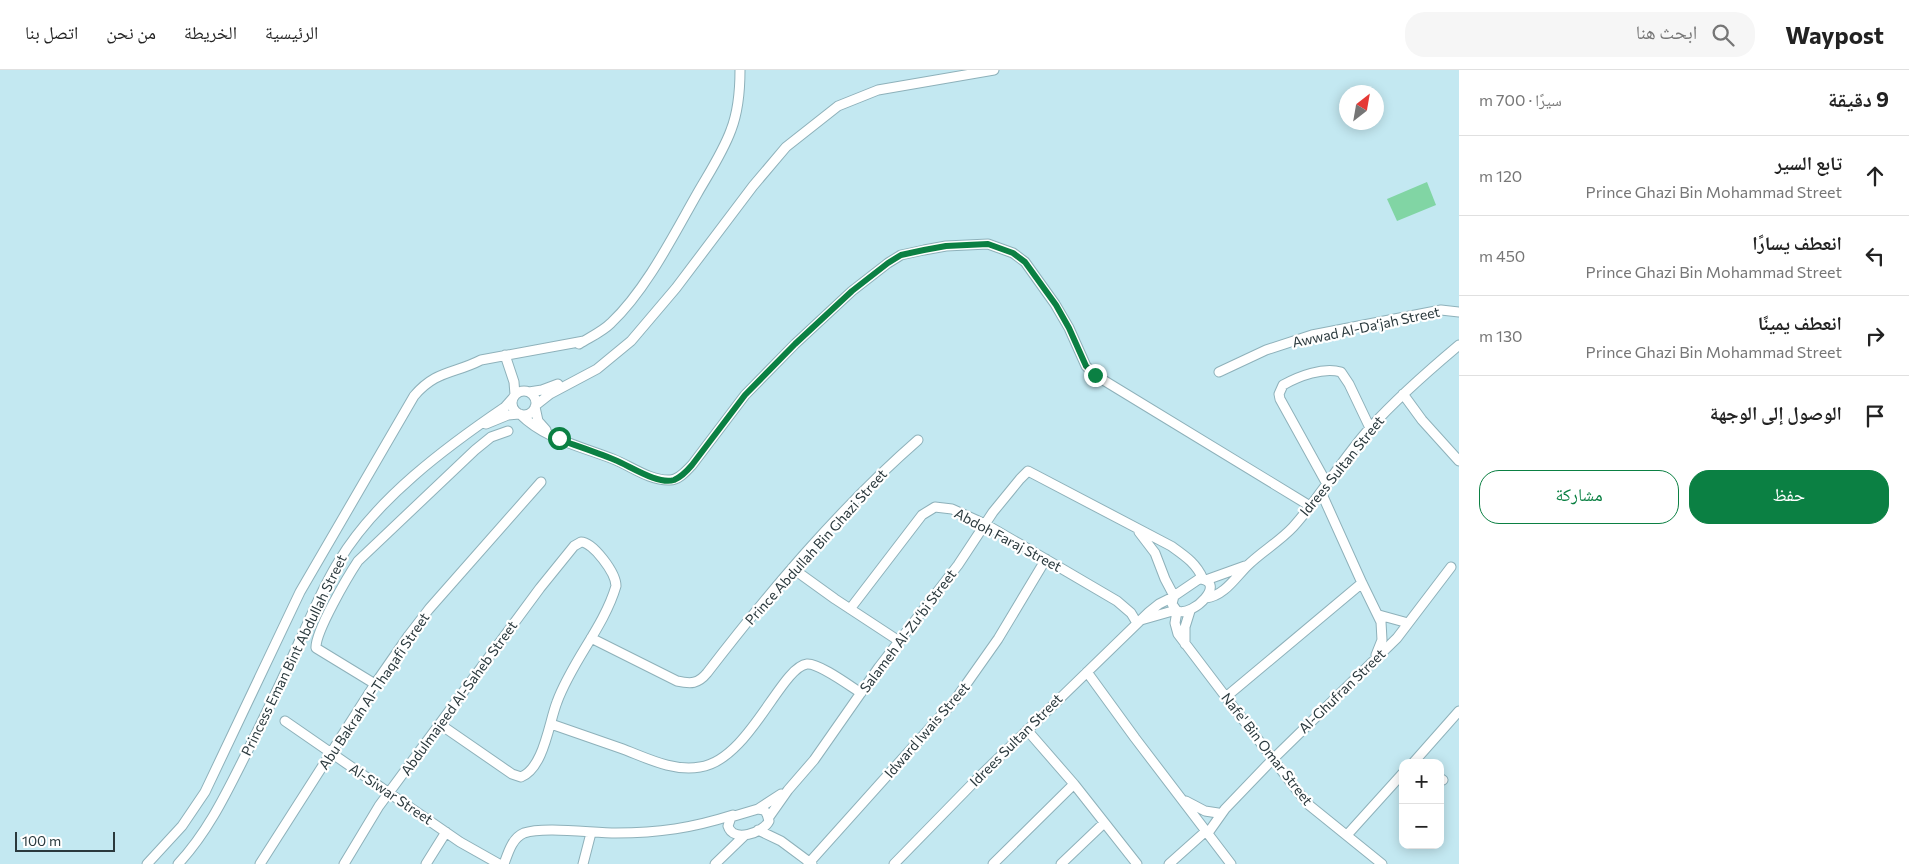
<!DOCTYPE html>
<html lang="ar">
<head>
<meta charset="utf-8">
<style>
  body { margin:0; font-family:Commissioner,"Noto Naskh Arabic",sans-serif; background:#f6f6f6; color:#222; direction:rtl }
  .controls { position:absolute; right:15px; bottom:15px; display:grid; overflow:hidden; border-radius:10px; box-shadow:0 2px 12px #0003 }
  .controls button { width:45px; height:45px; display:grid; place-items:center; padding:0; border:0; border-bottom:1px solid #e0e0e0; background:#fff; color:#222; font:25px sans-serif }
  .compass { position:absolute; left:1339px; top:15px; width:45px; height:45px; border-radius:50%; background:#fff; box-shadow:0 2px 12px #0003; rotate:31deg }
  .scale { position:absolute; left:15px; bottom:12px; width:100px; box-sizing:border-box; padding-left:5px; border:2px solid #2a393d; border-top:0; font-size:14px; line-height:18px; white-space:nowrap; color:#2a393d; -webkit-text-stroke:4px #fff; paint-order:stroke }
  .stop { position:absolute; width:15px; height:15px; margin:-11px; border:4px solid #0b8043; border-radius:50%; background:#fff }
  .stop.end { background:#0b8043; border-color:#fff; box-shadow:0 1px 5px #0008 }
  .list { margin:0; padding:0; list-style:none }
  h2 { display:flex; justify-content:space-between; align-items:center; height:65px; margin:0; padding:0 20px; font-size:21px }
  h2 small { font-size:16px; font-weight:400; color:#767676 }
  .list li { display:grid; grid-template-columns:32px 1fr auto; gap:15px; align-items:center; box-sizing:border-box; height:80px; padding:0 20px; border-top:1px solid #e0e0e0 }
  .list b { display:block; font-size:19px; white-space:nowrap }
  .list p { margin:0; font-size:16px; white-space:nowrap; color:#767676 }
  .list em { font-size:16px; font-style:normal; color:#767676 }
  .actions { display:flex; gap:10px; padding:15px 20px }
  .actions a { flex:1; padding:11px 0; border:1px solid #0b8043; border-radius:20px; text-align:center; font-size:18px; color:#0b8043 }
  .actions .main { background:#0b8043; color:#fff }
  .icon { flex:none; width:28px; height:28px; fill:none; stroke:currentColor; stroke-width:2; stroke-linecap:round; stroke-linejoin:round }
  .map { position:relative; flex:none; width:1459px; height:794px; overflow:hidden; direction:ltr }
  header { display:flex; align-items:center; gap:30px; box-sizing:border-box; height:70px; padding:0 25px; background:#fff; border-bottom:1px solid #e0e0e0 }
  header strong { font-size:24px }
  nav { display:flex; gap:28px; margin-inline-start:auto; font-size:18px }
  .search { width:350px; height:45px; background:#f6f6f6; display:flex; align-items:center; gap:12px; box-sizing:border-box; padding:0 18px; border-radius:20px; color:#767676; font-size:19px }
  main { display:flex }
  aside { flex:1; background:#fff }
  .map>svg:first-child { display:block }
  .green { fill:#81d5a4 }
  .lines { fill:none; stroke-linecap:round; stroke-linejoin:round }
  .minor-casing { stroke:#8eb1ba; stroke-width:11 }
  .minor { stroke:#fff; stroke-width:9 }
  .route { stroke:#0b8043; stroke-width:6 }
  .labels { text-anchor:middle; stroke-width:4.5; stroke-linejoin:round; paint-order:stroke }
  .street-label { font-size:14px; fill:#2a393d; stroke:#fff }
</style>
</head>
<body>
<header>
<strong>Waypost</strong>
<div class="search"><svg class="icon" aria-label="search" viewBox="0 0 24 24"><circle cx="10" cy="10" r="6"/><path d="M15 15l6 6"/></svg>ابحث هنا</div>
<nav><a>الرئيسية</a><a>الخريطة</a><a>من نحن</a><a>اتصل بنا</a></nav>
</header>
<main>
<aside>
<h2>9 دقيقة<small>سيرًا · 700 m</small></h2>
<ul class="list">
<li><svg class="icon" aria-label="ahead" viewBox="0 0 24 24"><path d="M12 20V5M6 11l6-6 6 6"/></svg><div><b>تابع السير</b><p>Prince Ghazi Bin Mohammad Street</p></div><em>120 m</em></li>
<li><svg class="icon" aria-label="left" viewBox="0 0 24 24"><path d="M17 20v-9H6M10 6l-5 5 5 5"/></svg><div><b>انعطف يسارًا</b><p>Prince Ghazi Bin Mohammad Street</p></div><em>450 m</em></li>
<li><svg class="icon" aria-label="right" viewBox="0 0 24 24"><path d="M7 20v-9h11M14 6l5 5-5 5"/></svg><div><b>انعطف يمينًا</b><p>Prince Ghazi Bin Mohammad Street</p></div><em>130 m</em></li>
<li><svg class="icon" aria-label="arrive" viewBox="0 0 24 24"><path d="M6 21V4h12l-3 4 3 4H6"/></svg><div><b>الوصول إلى الوجهة</b></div></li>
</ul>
<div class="actions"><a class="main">حفظ</a><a>مشاركة</a></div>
</aside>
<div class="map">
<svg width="1459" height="794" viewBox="0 0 1459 794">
  <rect width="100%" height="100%" fill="#c3e8f1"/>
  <path class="green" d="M1427,112L1436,135L1397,151L1387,129Z"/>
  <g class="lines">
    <g class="minor-casing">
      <path id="minor" d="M579,274C590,267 602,262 611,253C646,220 673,166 697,124C709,103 723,82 731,60C738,42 740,19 740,0
        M505,285L514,312L515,325
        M1219,302L1266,280L1312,265L1441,240L1459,242
        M512 333a12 12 0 1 1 24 0a12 12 0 1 1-24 0Z
        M529,322L542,320L558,314
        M1403,324L1422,350L1459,391
        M536,335L550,324L597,299L631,271L676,218L753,116L786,77L838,36L878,20L994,0
        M535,337L538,351L546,360
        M520,344C545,369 580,376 613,389C631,396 650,411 670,410C679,410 686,401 692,395L745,325L795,274L852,221L888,193L901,185L924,180L946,176L988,174L1013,183L1025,192L1055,234L1069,258L1086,296L1095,305L1310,436
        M486,354L508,345L519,344
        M1327,414L1280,329L1279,324L1283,315C1299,306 1323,297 1341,302L1349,314L1370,358
        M1321,422L1362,513L1381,552L1382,570L1376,585
        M1139,462L1155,483L1165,509L1174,526
        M792,498L835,529L899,571
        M1199,509C1228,511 1194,547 1177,541L1172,534L1174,526Z
        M1206,510L1245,496
        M1206,528C1224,526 1235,508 1247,496C1261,482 1279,472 1293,457C1321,426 1342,389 1370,358C1397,328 1428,301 1459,275
        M850,539L922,445L935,437L952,439L985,454L1018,473L1117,531L1131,543L1137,553
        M1177,541L1175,553L1178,564L1295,718L1309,735L1382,794
        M1379,545L1408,553
        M1141,550L1176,540
        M591,568L677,611C691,614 698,614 707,603C771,520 839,439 918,370
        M1185,574V557L1190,541
        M1087,602L1135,668L1231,794
        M375,614L316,578C315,562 348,506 358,491L475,380L491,367L508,361
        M1227,626L1362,513
        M285,651L460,772L499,794
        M551,654C574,662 597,670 620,678C645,687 672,702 700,697C749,690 781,597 807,594C819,593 850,616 861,623
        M1027,660L1074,714L1137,794
        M1413,693L1459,641
        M1440,708L1443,710
        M1186,731L1205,741L1218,743
        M758,739L764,740L767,744L769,751C763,763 733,773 728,756L731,747Z
        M758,739L781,724
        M769,747L788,720L814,690L879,597L958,495L993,442L1020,409L1028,401L1171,476C1185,486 1196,493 1203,509
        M758,760L781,771L812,794
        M1208,763L1225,739L1273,689L1397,568L1451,497
        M1347,765L1403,703
        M147,794L182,756L205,722L300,522L414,326C436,300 454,304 481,290L584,271
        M178,794C206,764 224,728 242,692C262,652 281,613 299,572C312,545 323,516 339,491C376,429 446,377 505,337L513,328
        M260,794L375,614L409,565L429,539L541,412
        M344,794L379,736L540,518L574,476L581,472C593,472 616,503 616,516C604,557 572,591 557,632C549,652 544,698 521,707L512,704L441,655
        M426,794L446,762
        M504,794C508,783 512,768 524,763C543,756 593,763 616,763C659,763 692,758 733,745
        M583,794L591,763
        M715,794L745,765
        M808,794L955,630L998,569L1046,489
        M894,794L979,707L1149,542L1159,534L1173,527
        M993,794L1074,714
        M1061,794L1104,753
        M1169,794L1206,761"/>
    </g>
    <use href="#minor" class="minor"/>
  </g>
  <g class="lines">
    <path class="route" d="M559,368L563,371C580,377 598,383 615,390C630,396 658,415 674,410C681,407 687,401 692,395L745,325L795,274L852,221L888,193L901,185L924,180L946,176L988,174L1013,183L1025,192L1056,235L1069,258L1086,296L1095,305"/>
  </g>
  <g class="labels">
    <g class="street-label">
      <text transform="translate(1366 257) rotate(-12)" y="5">Awwad Al-Da‘jah Street</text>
      <text transform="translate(1342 396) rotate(-51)" y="5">Idrees Sultan Street</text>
      <text transform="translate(1008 470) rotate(28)" y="5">Abdoh Faraj Street</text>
      <text transform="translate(816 477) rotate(-48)" y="5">Prince Abdullah Bin Ghazi Street</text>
      <text transform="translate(908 561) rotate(-53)" y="5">Salameh Al-Zu‘bi Street</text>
      <text transform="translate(294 585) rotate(-64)" y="5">Princess Eman Bint Abdullah Street</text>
      <text transform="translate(374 621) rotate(-56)" y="5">Abu Bakrah Al-Thaqafi Street</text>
      <text transform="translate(1342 621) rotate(-44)" y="5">Al-Ghufran Street</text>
      <text transform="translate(459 628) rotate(-54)" y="5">Abdulmajeed Al-Saheb Street</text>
      <text transform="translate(927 660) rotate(-49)" y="5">Idward Iwais Street</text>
      <text transform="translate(1016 670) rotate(-45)" y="5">Idrees Sultan Street</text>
      <text transform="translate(1267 679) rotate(52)" y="5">Nafe' Bin Omar Street</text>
      <text transform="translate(391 724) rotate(34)" y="5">Al-Siwar Street</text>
    </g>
  </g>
</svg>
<div class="controls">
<button>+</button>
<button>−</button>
</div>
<svg class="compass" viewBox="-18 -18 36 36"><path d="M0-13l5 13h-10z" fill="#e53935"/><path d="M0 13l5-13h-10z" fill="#767676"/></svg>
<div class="scale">100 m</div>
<div class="stop" style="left:559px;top:368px"></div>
<div class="stop end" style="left:1095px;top:305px"></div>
</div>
</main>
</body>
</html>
